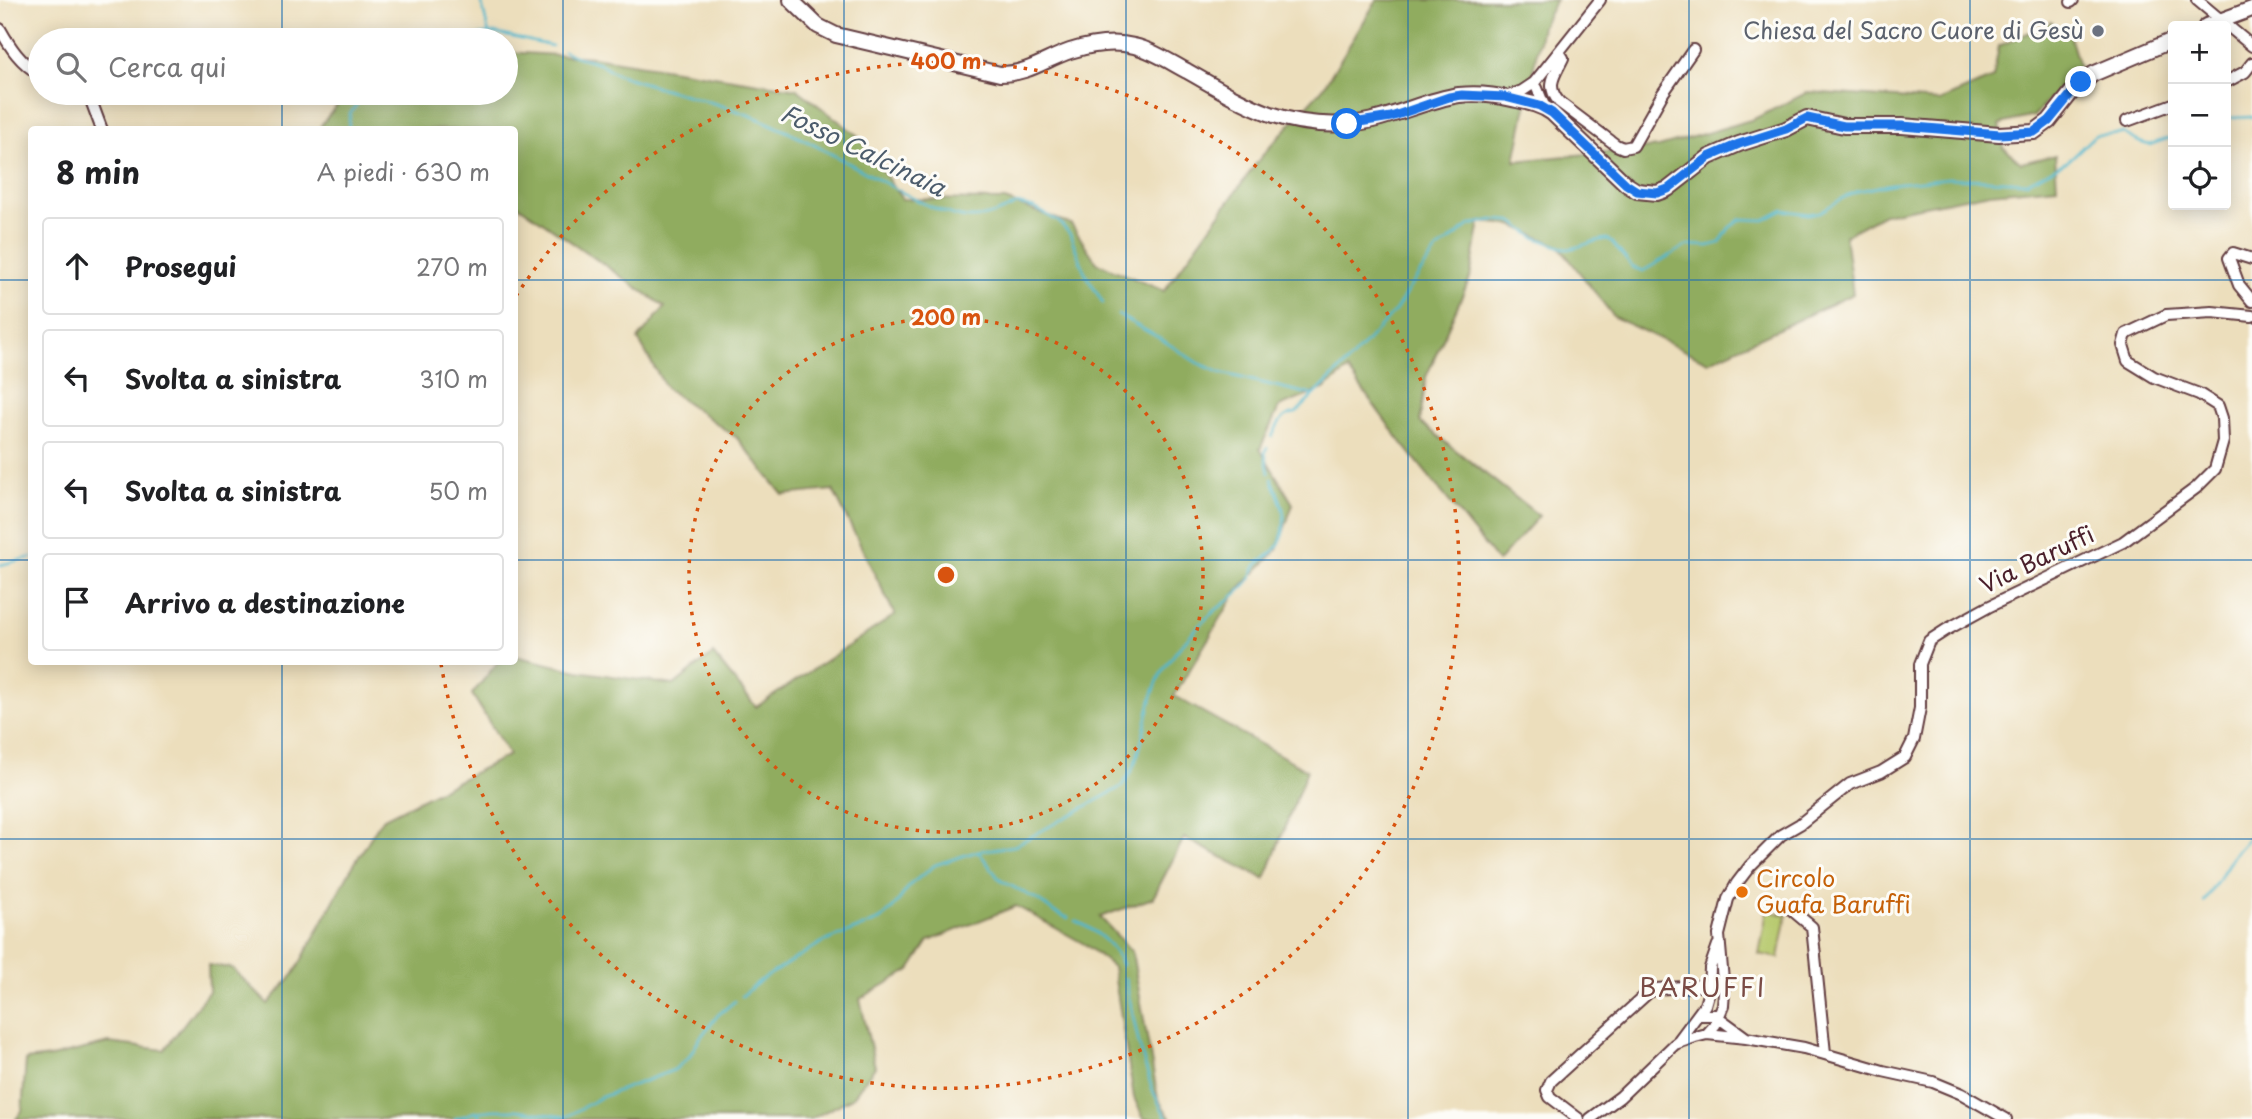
<!DOCTYPE html>
<html lang="it">
<head>
<meta charset="utf-8">
<style>
  body { margin:0; font-family:"Playpen Sans",sans-serif; background:#f6f6f6; color:#202124 }
  .controls { position:absolute; right:21px; top:21px; display:grid; overflow:hidden; border-radius:7px; box-shadow:0 4px 18px #0003 }
  .controls button { width:63px; height:63px; display:grid; place-items:center; padding:0; border:0; border-bottom:2px solid #e0e0e0; background:#fff; color:#202124; font:35px sans-serif }
  .stop { position:absolute; width:21px; height:21px; margin:-16px; border:5px solid #1a73e8; border-radius:50%; background:#fff }
  .stop.end { background:#1a73e8; border-color:#fff; box-shadow:0 2px 7px #0008 }
  .list { margin:0; padding:0; list-style:none }
  h2 { display:flex; justify-content:space-between; align-items:center; height:91px; margin:0; padding:0 28px; font-size:30px }
  h2 small { font-size:23px; font-weight:400; color:#757577 }
  .list li { display:grid; grid-template-columns:46px 1fr auto; gap:21px; align-items:center; box-sizing:border-box; height:98px; margin:0 14px 14px; padding:0 14px; border:2px solid #e0e0e0; border-radius:7px }
  .list b { display:block; font-size:26px; white-space:nowrap }
  .list em { font-size:23px; font-style:normal; color:#757577 }
  .icon { flex:none; width:38px; height:38px; fill:none; stroke:currentColor; stroke-width:2; stroke-linecap:round; stroke-linejoin:round }
  .map { position:relative; flex:none; width:2252px; height:1119px; overflow:hidden }
  .search { position:absolute; background:#fff; box-shadow:0 4px 18px #0003; left:28px; top:28px; width:490px; height:77px; display:flex; align-items:center; gap:18px; box-sizing:border-box; padding:0 24px; border-radius:38px; color:#757577; font-size:26px }
  .panel { position:absolute; background:#fff; box-shadow:0 4px 18px #0003; left:28px; top:126px; width:490px; height:539px; border-radius:7px }
  .map>svg:first-child { display:block }
  .green { fill:#b5c86b; stroke:#80744b; stroke-width:2 }
  .forest { fill:#90ac5f; stroke:#6d6645; stroke-width:2 }
  .lines { fill:none; stroke-linecap:round; stroke-linejoin:round }
  .stream { stroke:#4fb7cd; stroke-width:2.5 }
  .minor-casing { stroke:#623c41; stroke-width:14 }
  .secondary-casing { stroke:#623c41; stroke-width:18 }
  .minor { stroke:#fff; stroke-width:10 }
  .secondary { stroke:#fff; stroke-width:14 }
  .route { stroke:#1a73e8; stroke-width:9 }
  .grid { fill:none; stroke:#1f6fb2; stroke-width:2; stroke-opacity:0.55 }
  .ring { fill:none; stroke:#d8530f; stroke-width:3.5; stroke-dasharray:3.5 7 }
  .worship-dot { fill:#6b7280; stroke:#fdfcf7; stroke-width:2.5 }
  .food-dot { fill:#e8710a; stroke:#fdfcf7; stroke-width:2.5 }
  .labels { text-anchor:middle; stroke-width:6; stroke-linejoin:round; paint-order:stroke }
  .worship-label { font-size:23px; fill:#5b616d; stroke:#fdfcf7; text-anchor:end }
  .street-label { font-size:23px; fill:#4a1f2b; stroke:#fdfcf7 }
  .food-label { font-size:23px; fill:#c56008; stroke:#fdfcf7; text-anchor:start }
  .water-label { font-size:24px; font-style:italic; fill:#4c5c6c; stroke:#fdfcf7 }
  .quarter-label { font-size:26px; letter-spacing:2px; fill:#7a4b45; stroke:#fdfcf7 }
  .centre { fill:#d8530f; stroke:#fdfcf7; stroke-width:3.5 }
  .ring-label { font-size:21px; text-anchor:middle; font-weight:bold; fill:#d8530f; stroke:#fdfcf7; stroke-width:6; stroke-linejoin:round; paint-order:stroke }
</style>
</head>
<body>
<div class="map">
<svg width="2252" height="1119" viewBox="0 0 2252 1119">
  <rect width="100%" height="100%" fill="#fdfcf7"/>
  <filter id="ink" filterUnits="userSpaceOnUse"><feTurbulence type="fractalNoise" baseFrequency=".0143" numOctaves="2"/><feDisplacementMap in="SourceGraphic" scale="14" xChannelSelector="R" yChannelSelector="G"/><feConvolveMatrix kernelMatrix="1 2 1 2 8 2 1 2 1" color-interpolation-filters="sRGB"/></filter>
  <filter id="wash" filterUnits="userSpaceOnUse"><feTurbulence type="fractalNoise" baseFrequency=".00686" numOctaves="4" result="noise"/><feDisplacementMap in="SourceGraphic" scale="28" xChannelSelector="R" yChannelSelector="G"/><feGaussianBlur stdDeviation="1.57" result="paint"/><feColorMatrix in="noise" values="0 0 0 0 0 0 0 0 0 0 0 0 0 0 0 0 0 1.4 0 .05"/><feComposite in="paint" operator="in"/></filter>
  <g filter="url(#wash)">
    <rect width="100%" height="100%" fill="#ecdebc"/>
    <path class="green" d="M1767,911L1787,915L1779,958L1759,954Z"/>
    <path class="forest" d="M1377,0H1556L1542,26L1515,161L1659,147L1754,119L1808,92L1939,101L1993,78L1999,46L2051,22L2070,36L2079,66L2034,116L2000,124L2004,148L2021,163L2055,155L2057,187L1990,193L1884,214L1845,235L1853,294L1708,362L1614,317L1559,246L1512,225L1480,222L1470,278L1426,377L1420,422L1539,516L1498,562L1398,438L1348,370L1324,389L1279,407L1260,449L1293,504L1277,550L1237,591L1174,696L1307,770L1265,879L1184,838L1153,898L1100,917L1132,952L1158,1099L1171,1119H1144L1134,1098L1113,967L1086,945L1016,906L929,941L910,970L860,999L875,1067L852,1098L811,1119H16L22,1111L26,1060L51,1057L109,1043L164,1050L209,991L208,965L232,968L268,1004L294,974L350,871L382,819L509,755L472,694L498,662H514L515,656L578,671L674,685L713,654L756,707L895,615L833,490L783,495L737,438L666,388L638,339L665,307L515,203L514,130L321,129V125L347,93H506V52L593,57L797,89L858,136L902,199L1005,200L1071,224L1097,263L1164,291L1261,157L1323,88Z"/>
    <g class="lines">
      <path class="stream" d="M481,0L489,34
        M472,36L494,33L552,46
        M454,40L458,38
        M564,51C578,59 586,58 599,63C605,66 610,71 617,74C664,91 714,100 759,119C802,137 843,160 883,182C908,195 933,211 961,217C980,221 1000,213 1017,204L1035,208L1059,222L1070,234L1085,273L1103,303
        M2226,118L2252,117
        M348,130L350,114L365,93
        M1118,315L1161,339L1196,362L1221,373L1313,395
        M1272,437C1278,424 1281,415 1296,413L1351,359L1395,311L1410,287L1436,251L1470,225L1492,220L1512,221L1534,237L1566,249C1578,249 1592,240 1607,239L1612,242L1632,267L1643,271L1688,245L1708,246L1720,243L1729,228L1741,219L1764,220L1783,210L1808,214L1820,212L1845,197L1858,191L1891,184L1949,178L2027,182L2068,161L2095,135L2123,133L2139,142L2149,145L2173,137
        M1267,448L1265,453L1269,473
        M0,565L32,557
        M978,851L1000,880L1038,900L1054,912L1068,918
        M2204,902L2235,853L2252,834
        M1076,921C1095,930 1115,945 1122,965
        M1125,978L1139,1044L1152,1089L1167,1119
        M742,996L761,980L821,943L880,920L893,908L911,884L935,865L978,851L1014,846L1121,787C1150,751 1141,701 1167,664C1179,647 1194,630 1209,616C1222,604 1238,595 1249,581C1252,577 1253,571 1256,566C1264,556 1277,554 1281,540C1289,515 1281,502 1272,479
        M477,1112L482,1119
        M455,1119L475,1112L494,1110H517L566,1117L599,1098L674,1070L689,1057L700,1038L718,1015L735,1001"/>
    </g>
  </g>
  <g filter="url(#ink)">
    <g class="lines">
      <g class="minor-casing">
        <path id="minor" d="M2197,0L2252,46
          M2071,2L2073,0
          M0,29C10,47 21,64 40,74
          M1559,52L1563,58C1555,75 1545,85 1559,102L1616,145L1623,148L1633,146L1663,93L1693,50
          M2226,82L2245,72L2252,63
          M1537,88L1545,108
          M82,93L89,95L102,130
          M1506,97L1522,91L1534,83L1600,0
          M2127,121L2173,104
          M2252,259L2233,253L2229,258L2239,285L2252,301
          M1787,906L1812,927L1825,1053
          M1700,1015H1715L1745,1037
          M1707,1034L1715,1025L1723,1006L1724,992L1719,935L1728,899L1737,883L1750,866L1781,835L1800,824L1850,784L1881,772L1905,757L1914,739L1920,708V664L1929,641L1946,630L1988,607L2123,542L2196,488L2215,469L2223,441L2222,418L2218,406L2199,394L2154,377L2128,361L2123,345L2126,334L2166,315L2212,312L2252,316
          M1679,1040L1705,1005L1709,991L1710,968L1718,945
          M1579,1119L1550,1097L1547,1090L1551,1081L1649,992L1656,989L1724,984
          M1590,1119L1620,1097L1675,1044L1695,1037L1707,1034L1746,1038L1804,1048L1883,1071L1933,1082L1962,1094L2006,1119"/>
      </g>
      <g class="secondary-casing">
        <path id="secondary" d="M791,0L818,26L836,35L1000,74C1028,74 1046,59 1070,51C1089,45 1114,41 1134,46C1152,50 1170,62 1187,71C1242,102 1279,128 1346,124C1386,122 1420,101 1459,95C1477,93 1495,95 1512,99C1526,102 1540,104 1552,113L1626,184L1637,191L1657,193L1668,189L1709,157L1739,144L1786,129L1807,118L1844,126H1902L1999,134L2034,132L2049,121L2071,93L2093,74L2173,40
          M2206,26L2252,9"/>
      </g>
      <use href="#minor" class="minor"/>
      <use href="#secondary" class="secondary"/>
    </g>
  </g>
  <g class="lines" filter="url(#ink)">
    <path class="route" d="M1347,124L1391,117L1449,97L1462,95L1505,97L1540,106L1552,113L1626,184L1637,191L1657,193L1668,189L1709,157L1739,144L1786,129L1807,118L1844,126H1902L2000,134L2034,132L2049,121L2081,82"/>
  </g>
  <path class="grid" d="M282,0V40M563,0V1119M844,0V1119M1126,0V1119M1408,0V1119M1689,0V1119M1970,0V1119M282,93V130M0,280H32M514,280H2252M0,560H32M514,560H2252M282,662V1119M0,839H2252"/>
  <g class="ring">
    <circle cx="946" cy="575" r="257"/>
    <path d="M516 296A513 513 0 1 1 441 664"/>
  </g>
  <circle class="worship-dot" cx="2098" cy="31" r="7"/>
  <circle class="food-dot" cx="1742" cy="892" r="7"/>
  <g class="labels">
    <g class="worship-label">
      <text x="2084" y="39">Chiesa del Sacro Cuore di Gesù</text>
    </g>
    <g class="street-label">
      <text transform="translate(2037 560) rotate(-26)" y="8">Via Baruffi</text>
    </g>
    <g class="food-label">
      <text x="1756" y="887">Circolo<tspan x="1756" dy="26">Guafa Baruffi</tspan></text>
    </g>
    <g class="water-label">
      <text transform="translate(863 151) rotate(26)" y="8">Fosso Calcinaia</text>
    </g>
    <g class="quarter-label">
      <text x="1703" y="997">BARUFFI</text>
    </g>
  </g>
  <circle cx="946" cy="575" r="10" class="centre"/>
  <g class="ring-label">
    <text x="946" y="69">400 m</text>
    <text x="946" y="325">200 m</text>
  </g>
</svg>
<div class="controls">
<button>+</button>
<button>−</button>
<button><svg class="icon" aria-label="locate" viewBox="0 0 24 24"><circle cx="12" cy="12" r="6"/><path d="M12 2v4M12 18v4M2 12h4M18 12h4"/></svg></button>
</div>
<div class="stop" style="left:1347px;top:124px"></div>
<div class="stop end" style="left:2081px;top:82px"></div>
<div class="search"><svg class="icon" aria-label="search" viewBox="0 0 24 24"><circle cx="10" cy="10" r="6"/><path d="M15 15l6 6"/></svg>Cerca qui</div>
<section class="panel">
<h2>8 min<small>A piedi · 630 m</small></h2>
<ul class="list">
<li><svg class="icon" aria-label="ahead" viewBox="0 0 24 24"><path d="M12 20V5M6 11l6-6 6 6"/></svg><div><b>Prosegui</b></div><em>270 m</em></li>
<li><svg class="icon" aria-label="left" viewBox="0 0 24 24"><path d="M17 20v-9H6M10 6l-5 5 5 5"/></svg><div><b>Svolta a sinistra</b></div><em>310 m</em></li>
<li><svg class="icon" aria-label="left" viewBox="0 0 24 24"><path d="M17 20v-9H6M10 6l-5 5 5 5"/></svg><div><b>Svolta a sinistra</b></div><em>50 m</em></li>
<li><svg class="icon" aria-label="arrive" viewBox="0 0 24 24"><path d="M6 21V4h12l-3 4 3 4H6"/></svg><div><b>Arrivo a destinazione</b></div></li>
</ul>
</section>
</div>
</body>
</html>
